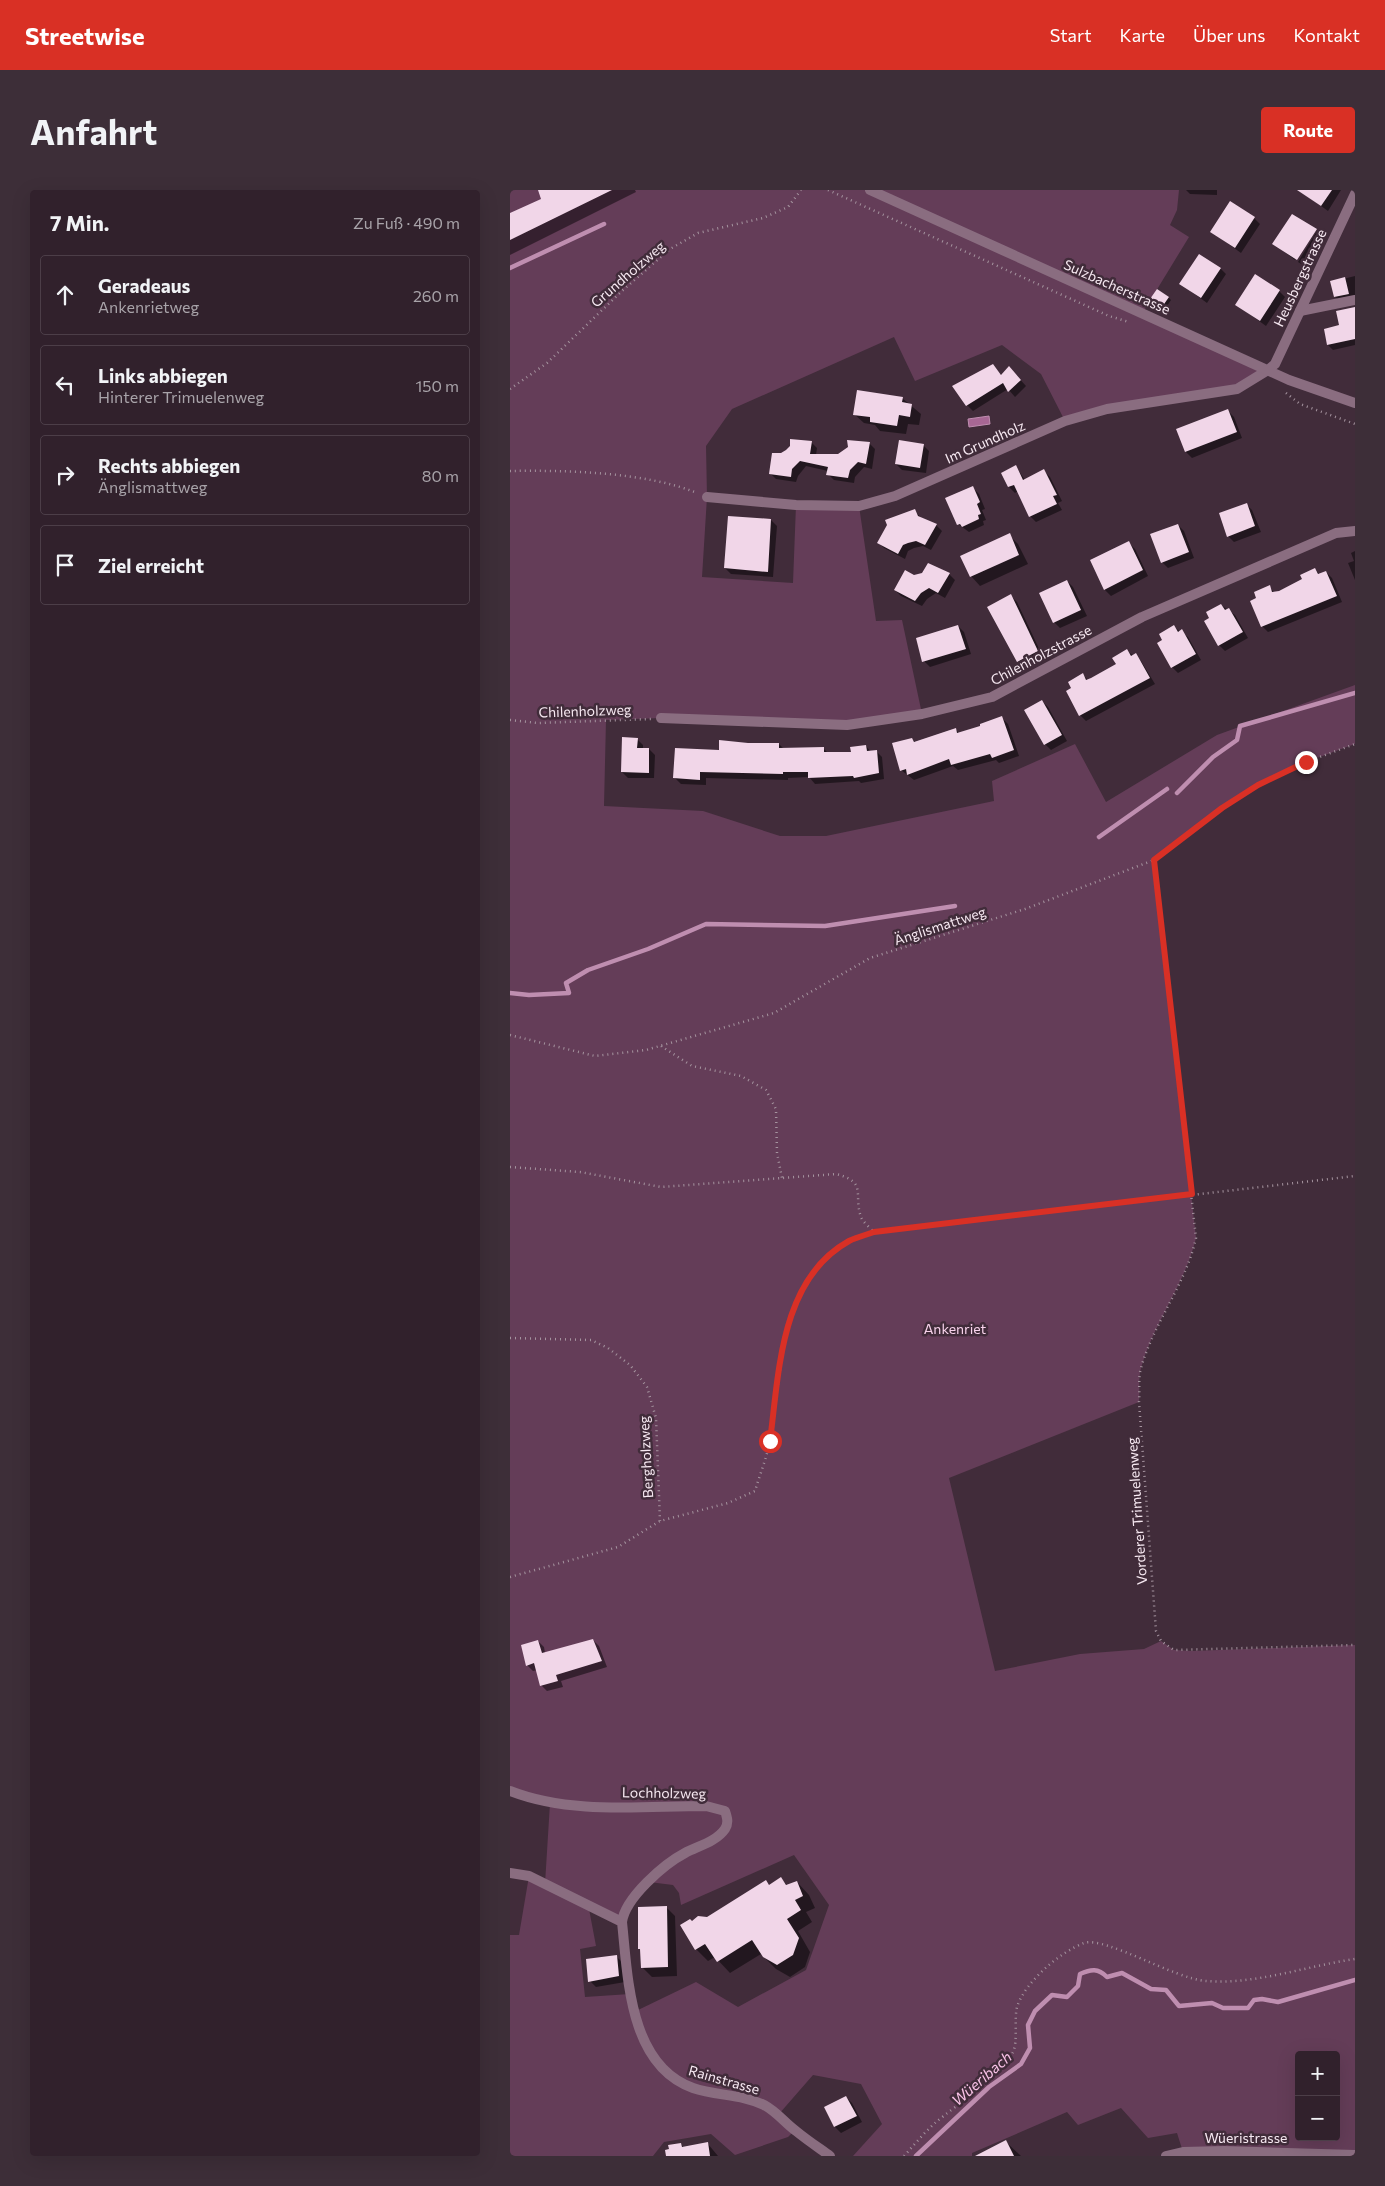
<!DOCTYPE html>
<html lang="de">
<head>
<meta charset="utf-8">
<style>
  body { margin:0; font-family:Commissioner,sans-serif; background:#3d2e38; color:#f1f3f6 }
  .controls { position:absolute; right:15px; bottom:15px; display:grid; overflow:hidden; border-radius:5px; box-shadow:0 5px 20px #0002 }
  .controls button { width:45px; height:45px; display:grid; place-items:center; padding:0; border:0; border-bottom:1px solid #4c3e48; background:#31212c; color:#f1f3f6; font:25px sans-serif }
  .stop { position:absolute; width:15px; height:15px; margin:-11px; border:4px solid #d93025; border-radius:50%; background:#fff }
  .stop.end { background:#d93025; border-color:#fff; box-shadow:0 1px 5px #0008 }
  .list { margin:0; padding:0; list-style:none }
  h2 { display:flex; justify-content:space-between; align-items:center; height:65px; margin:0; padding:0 20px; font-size:21px }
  h2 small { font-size:16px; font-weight:400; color:#a8a3a9 }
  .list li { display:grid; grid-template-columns:32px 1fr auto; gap:15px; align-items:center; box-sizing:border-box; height:80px; margin:0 10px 10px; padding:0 10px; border:1px solid #4c3e48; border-radius:5px }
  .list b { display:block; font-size:19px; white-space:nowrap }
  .list p { margin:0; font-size:16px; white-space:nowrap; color:#a8a3a9 }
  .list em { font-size:16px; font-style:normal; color:#a8a3a9 }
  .icon { flex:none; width:28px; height:28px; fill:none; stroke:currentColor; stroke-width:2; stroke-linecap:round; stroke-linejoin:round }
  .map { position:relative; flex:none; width:845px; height:1966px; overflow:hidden; border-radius:5px }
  header { display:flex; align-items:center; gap:30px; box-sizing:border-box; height:70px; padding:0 25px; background:#d93025; color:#fff }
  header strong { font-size:24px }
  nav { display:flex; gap:28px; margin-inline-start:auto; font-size:18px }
  .intro { display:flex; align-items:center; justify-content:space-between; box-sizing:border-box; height:120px; padding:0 30px }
  h1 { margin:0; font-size:35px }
  .button { padding:12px 22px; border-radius:5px; background:#d93025; color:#fff; font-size:18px; font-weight:700 }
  main { display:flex; gap:30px; padding:0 30px }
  aside { flex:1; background:#31212c; border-radius:5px; box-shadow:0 5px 20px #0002 }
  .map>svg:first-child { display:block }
  .green { fill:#643d58; fill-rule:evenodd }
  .water { fill:#a76794; stroke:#bf8eb0 }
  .shadow { fill:#0007 }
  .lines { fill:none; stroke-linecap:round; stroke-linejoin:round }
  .stream { stroke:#bf8eb0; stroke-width:4.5 }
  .building { fill:#f1d6e8 }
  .path { stroke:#a5949f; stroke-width:2.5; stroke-dasharray:1 4; stroke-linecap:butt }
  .minor { stroke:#8a6d80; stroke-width:10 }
  .tertiary { stroke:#8a6d80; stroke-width:10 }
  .route { stroke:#d93025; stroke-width:6 }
  .labels { text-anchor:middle; stroke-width:5; stroke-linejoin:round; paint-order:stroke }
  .street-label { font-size:14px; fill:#f7e9f2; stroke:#412c3a }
  .park-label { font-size:14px; fill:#f8d2eb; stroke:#412c3a }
  .water-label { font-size:15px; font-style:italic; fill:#f9c2e7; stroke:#412c3a }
</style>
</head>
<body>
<header>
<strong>Streetwise</strong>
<nav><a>Start</a><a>Karte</a><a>Über uns</a><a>Kontakt</a></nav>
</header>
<div class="intro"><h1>Anfahrt</h1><a class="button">Route</a></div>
<main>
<aside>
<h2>7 Min.<small>Zu Fuß · 490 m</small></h2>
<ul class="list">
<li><svg class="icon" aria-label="ahead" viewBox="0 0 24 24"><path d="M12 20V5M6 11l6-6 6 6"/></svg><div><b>Geradeaus</b><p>Ankenrietweg</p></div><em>260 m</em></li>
<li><svg class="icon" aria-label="left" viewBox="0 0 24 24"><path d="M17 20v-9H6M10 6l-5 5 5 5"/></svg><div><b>Links abbiegen</b><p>Hinterer Trimuelenweg</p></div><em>150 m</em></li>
<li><svg class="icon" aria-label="right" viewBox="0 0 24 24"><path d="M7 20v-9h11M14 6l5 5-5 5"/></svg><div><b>Rechts abbiegen</b><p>Änglismattweg</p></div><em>80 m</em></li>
<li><svg class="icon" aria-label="arrive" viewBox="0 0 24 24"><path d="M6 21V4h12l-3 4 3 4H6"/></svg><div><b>Ziel erreicht</b></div></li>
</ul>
</aside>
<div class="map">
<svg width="845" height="1966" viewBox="0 0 845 1966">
  <rect width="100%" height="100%" fill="#412c3a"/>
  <path class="green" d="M0,0H669L667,20L660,35L679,47L632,124L758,180L727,199L555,231L531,184L492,155L405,191L384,147L222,219L196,256L197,307L192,387L283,393L286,315L349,316L366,431L392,430L412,524L337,535L151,528L96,530L94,616L193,621L270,646H316L484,611L482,591L565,554L596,612L707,545L845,495V554C812,566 777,578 746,596C710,618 677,644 644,670L686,1048C675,1094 644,1132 631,1178C628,1188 630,1201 629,1212L439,1288L485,1481L570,1464L634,1459L651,1451L664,1460L682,1461L845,1455V1966L673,1962L667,1943L638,1948L611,1918L568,1935L557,1922L462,1963V1966H343L372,1934L351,1894L303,1885L269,1924L285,1940L278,1947L225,1965L201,1944L154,1952L143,1966H0V1745H9L19,1686L35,1694L40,1613L0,1601ZM284,1665L319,1715L296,1780L228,1817L186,1792L126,1821L120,1804L75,1807L70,1759L86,1756L79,1719L112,1732L139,1692L163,1695L169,1703L171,1715ZM789,1865H826V1947H789Z"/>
  <path class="water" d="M479,226L480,234L459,237L458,229Z"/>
  <path class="shadow" d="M29,0H125L126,2L0,65V25L32,9Z
    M676,0H707V5L680,4Z
    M789,0H831L818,21Z
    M744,28L750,34L731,63L702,42Z
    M805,40L785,70L764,54Z
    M807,41L812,46L793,75L788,72Z
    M710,78L716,84L697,113L671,94Z
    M845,86V109L830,111L825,107L821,92Z
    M769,101L775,107L756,136L727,115Z
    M658,107L661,110L655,119L641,109Z
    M845,118V155L823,160L818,155L815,140L831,136Z
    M483,175L492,186L505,184L516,196L505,207L498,199L463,221L457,215Z
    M392,208L411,224L409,235L398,234L396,244L370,241L365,235L354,233L344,224Z
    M718,221L724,227L732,248L682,268L676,262L667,240Z
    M301,252L307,258L306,265L329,266L359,253L365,259L362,279L354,277L345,287L344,293L324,290L318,284V281L296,276L288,286L286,292L266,289L260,283L271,265Z
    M413,255L419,261L416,283L392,280L386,274Z
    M506,277L515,290L534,281L540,287L552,311L548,313L552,320L526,332L520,326L508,301L505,303L499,297Z
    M463,298L469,304L475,319L472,320L476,330L473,331L474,335L459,342L448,334Z
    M736,314L742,320L751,342L724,352L718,346Z
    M404,320L412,329L426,335L432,341L421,360L413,356L404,358L398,361L395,369L374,358L368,352Z
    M261,330L267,336L263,387L221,384L215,378Z
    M668,335L674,341L684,368L658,378L652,372Z
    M499,345L508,354L518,374L470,396L461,386Z
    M619,353L625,359L638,386L601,406L595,400L582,371Z
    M845,361V390L838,373L844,371L841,363Z
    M418,375L439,384L445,390L435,408L426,403L417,409L412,416L391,406L385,400L403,386L413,384Z
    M805,379L810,385L816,382L822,388L832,412L758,442L752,436L748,409L759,397L765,403L794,390Z
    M557,391L563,397L577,426L550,438L544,432L531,404Z
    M501,406L507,412L533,467L514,477L508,471Z
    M711,415L725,425L738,448L715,461L709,455Z
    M448,436L454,442L461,464L420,477L414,471Z
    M664,437L678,447L691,470L668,483L662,477L654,451Z
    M617,461L631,471L645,494L576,531L570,525L563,498L573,485L578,490L607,474Z
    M532,511L538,517L557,551L541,560L535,554Z
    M492,528L498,534L509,566L489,573L486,570L448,580L443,576L404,590L391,580L402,549L406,553L446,540L449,543L472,537Z
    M127,549L133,555V559H139L145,565L144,588H118L112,582Z
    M238,554H269L274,559L313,558L319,564L342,563L356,556L361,562L366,561L372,567L374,589L351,593L349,591L305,594L299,587L278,588V590L196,588V595L171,594L165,588L210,562Z
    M83,1450L89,1456L97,1477L51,1491L53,1497L37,1501L31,1495L27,1480L23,1481L17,1475L28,1451L34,1457L35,1463Z
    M271,1689L278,1696L287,1692L299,1705L305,1718L296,1722L302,1732L288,1741L300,1762L295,1777L280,1787L266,1779L251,1764L220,1783L205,1767L198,1771L186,1759L182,1732L197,1728L256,1692L260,1696Z
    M156,1717L165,1726L167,1786L142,1787L132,1777Z
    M106,1766L112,1772L115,1792L86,1797L80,1791Z
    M336,1907L342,1913L352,1932L331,1943L325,1937L315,1918Z
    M496,1952L511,1966H471Z
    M171,1954L174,1958L198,1954L208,1966H161Z"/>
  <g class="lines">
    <path class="stream" d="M0,78L94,34
      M667,603L703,567L727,550L730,536L845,503
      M589,647L657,599
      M0,803L19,805L59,803L56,793L78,780L138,759L196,734L315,736L445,716
      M406,1966L479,1897L511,1874L520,1858L518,1835L525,1821L542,1805L557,1807L568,1796L570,1784C581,1779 588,1778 597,1787L612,1783L641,1799L656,1800L669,1816L702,1813L713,1818H738L744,1810L752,1809L768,1812L845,1790"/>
  </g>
  <path class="building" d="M28,0H102L0,50V23L31,9Z
    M787,0H822L811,16Z
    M720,11L745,27L725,58L700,42Z
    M782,24L807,39L787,70L762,54Z
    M689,64L711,78L691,108L669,94Z
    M745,84L770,100L750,131L725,115Z
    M835,87L839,104L824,107L820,91Z
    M647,99L659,107L652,117L640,109Z
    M845,117V149L817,155L814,139L829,135L826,121Z
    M483,174L491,185L499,176L511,190L498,202L493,193L456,216L442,196Z
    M347,200L393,207L392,212L402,214L400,227L389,225L387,236L360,232V227L343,225Z
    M718,219L727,242L675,262L666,239Z
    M280,249L302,251L300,264H328L338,257L337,250L360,252L356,274L348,272L340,280L338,288L316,285L318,277L290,271L282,279L281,287L259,284L262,263H271L276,260L280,256Z
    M389,250L414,254L410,278L385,274Z
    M506,275L513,290L534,279L547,305L543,306L547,314L519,327L504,295L498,297L491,283Z
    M463,296L470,312L467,314L471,324L468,325L469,329L452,337L450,334L447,335L435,308Z
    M737,313L745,336L717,347L709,323Z
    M405,319L408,326L427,334L415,355L406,351L398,353L393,355L388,364L367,353L377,335L375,330Z
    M218,326L261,329L258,382L214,378Z
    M668,334L679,362L651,373L640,344Z
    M500,343L509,365L460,387L450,366Z
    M619,351L633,380L594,400L580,370Z
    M418,373L440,383L428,403L419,398L411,403L405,411L384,400L395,380L404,385L412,383Z
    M805,378L808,384L816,381L827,406L751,437L740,411L746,408L744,402L760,395L762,402L769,401L792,389L790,385Z
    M557,390L571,420L543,433L529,403Z
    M501,404L528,461L507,472L477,417Z
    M711,414L715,420L719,418L733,442L708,456L694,431L699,428L696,422Z
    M448,435L456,459L412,472L406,448Z
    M664,435L668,442L672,439L686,464L661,478L647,453L652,450L649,444Z
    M617,459L621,466L626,463L640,488L569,526L556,501L561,498L558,492L573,483L576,490L581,488L606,474L602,468Z
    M532,510L552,545L534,555L514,520Z
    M492,526L504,560L482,568L480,564L441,575L439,569L397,585L396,579L390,581L382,553L402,548L404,552L446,538L447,543L470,536V534Z
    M112,547L128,548L127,558H139V583L111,582Z
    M209,550L238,553H269V558L314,557V562H341L340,557L356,555L357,561L367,560L369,583L344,588L343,586L298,588V582H273V584L190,582V590L163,588L165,558L209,560Z
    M83,1449L92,1471L46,1485L48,1491L30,1496L24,1473L16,1476L11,1455L28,1450L32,1463Z
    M271,1687L276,1695L287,1691L293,1706L285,1710L291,1720L277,1729L289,1748L283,1765L267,1775L253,1767L242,1750L207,1772L195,1754L185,1760L170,1735L180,1729L182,1731L188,1726L197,1727L256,1690L259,1695Z
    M157,1716L158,1777L131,1778L130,1759H128V1717Z
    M107,1765L109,1786L78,1792L76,1769Z
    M336,1906L347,1926L324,1937L314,1917Z
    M496,1950L504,1966H465Z
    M198,1952L200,1966H156L155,1960L159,1959L158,1955L171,1953L172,1957Z"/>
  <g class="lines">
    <path class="path" d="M318,0L599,126L619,132
      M0,199L37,173L112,101L160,59L188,43L253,28L278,17L291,0
      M776,203L790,214L845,234
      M0,281C55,280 136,282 187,303
      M0,530L28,533L141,529
      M644,670L686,1048C676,1094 644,1132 631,1178C628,1188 630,1201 629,1212L646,1441L651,1451L664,1460L845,1455
      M0,845L85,866L136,860L264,823L360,768L515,719L644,670L712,618L748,595L796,572L845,554
      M151,856L182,876L231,886L256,900L266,919L267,963L272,988
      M0,977L70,982L151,997L326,984C358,992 343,1004 351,1027C353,1032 360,1038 364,1042
      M0,1148L81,1150L98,1158L120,1175L137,1197L146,1228L150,1331
      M0,1387L108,1357L150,1331L218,1313L245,1301C250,1284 257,1267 260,1250C273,1181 268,1090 339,1051C347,1047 356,1045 364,1042L845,986
      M394,1966C404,1955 414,1943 425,1933C446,1915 492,1885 503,1862C508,1852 504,1829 507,1817C515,1792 550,1762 574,1753C595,1746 665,1789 696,1791C745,1795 796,1776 845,1769"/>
    <path class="minor" d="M790,121L845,110
      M197,307L286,315L349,316L385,306L555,231L597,219L727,199L758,180
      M151,528L337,535L412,524L482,507L632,427L826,343L845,341
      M0,1601C61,1625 132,1616 196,1616L215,1621C217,1627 219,1633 215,1639C206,1652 188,1656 175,1663C154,1674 115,1708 112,1732C118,1788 119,1875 183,1898C206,1906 232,1904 254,1915C267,1922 275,1933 286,1941C297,1950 309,1958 320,1966
      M0,1683L19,1686L112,1732"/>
    <path class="tertiary" d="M360,0L779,190L845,213
      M758,180L765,174L845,4
      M656,1966L673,1962L714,1961L845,1965"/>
  </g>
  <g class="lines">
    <path class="route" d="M260,1251C269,1183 270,1089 339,1051C347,1047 356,1045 364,1042L682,1004L644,670L712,618L748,595L796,572"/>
  </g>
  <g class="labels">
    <g class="street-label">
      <text transform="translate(118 84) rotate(-41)" y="5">Grundholzweg</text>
      <text transform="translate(790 88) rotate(-65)" y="5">Heusbergstrasse</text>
      <text transform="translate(607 97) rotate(24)" y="5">Sulzbacherstrasse</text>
      <text transform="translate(475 252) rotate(-24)" y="5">Im Grundholz</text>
      <text transform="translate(531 465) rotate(-28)" y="5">Chilenholzstrasse</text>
      <text transform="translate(75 521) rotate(-2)" y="5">Chilenholzweg</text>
      <text transform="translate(430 736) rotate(-18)" y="5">Änglismattweg</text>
      <text transform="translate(136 1267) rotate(-93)" y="5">Bergholzweg</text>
      <text transform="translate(627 1321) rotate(-94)" y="5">Vorderer Trimuelenweg</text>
      <text transform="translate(154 1603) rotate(1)" y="5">Lochholzweg</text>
      <text transform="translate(214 1890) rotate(16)" y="5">Rainstrasse</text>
      <text x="736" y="1953">Wüeristrasse</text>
    </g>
    <g class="park-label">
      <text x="445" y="1144">Ankenriet</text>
    </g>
    <g class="water-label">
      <text transform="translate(472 1889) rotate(-41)" y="5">Wüeribach</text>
    </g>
  </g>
</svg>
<div class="controls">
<button>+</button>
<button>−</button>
</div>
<div class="stop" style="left:260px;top:1251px"></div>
<div class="stop end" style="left:796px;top:572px"></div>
</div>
</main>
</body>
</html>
